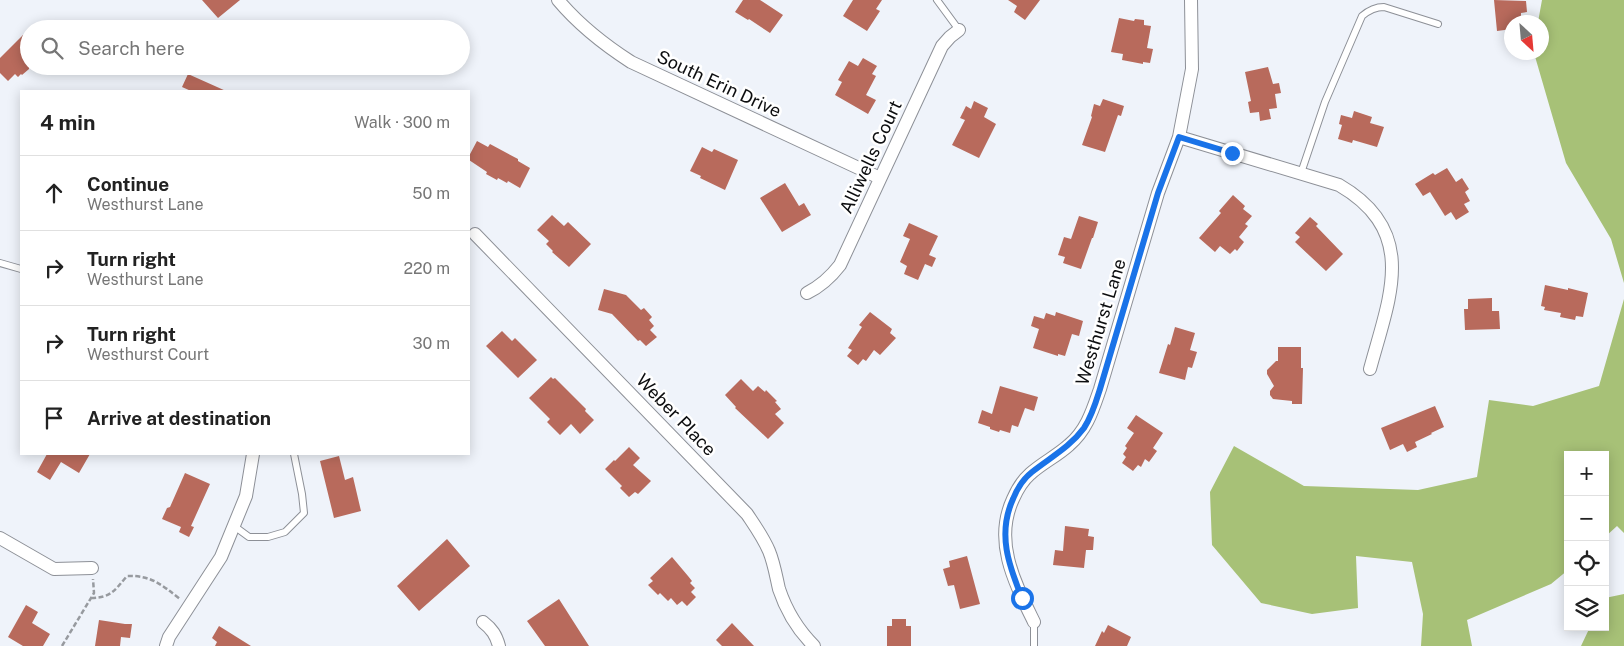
<!DOCTYPE html>
<html lang="en">
<head>
<meta charset="utf-8">
<style>
  body { margin:0; font-family:"Public Sans",sans-serif; background:#f6f6f6; color:#222 }
  .controls { position:absolute; right:15px; bottom:15px; display:grid; overflow:hidden; border-radius:0px; box-shadow:0 2px 12px #0003 }
  .controls button { width:45px; height:45px; display:grid; place-items:center; padding:0; border:0; border-bottom:1px solid #e0e0e0; background:#fff; color:#222; font:25px sans-serif }
  .compass { position:absolute; left:1504px; top:15px; width:45px; height:45px; border-radius:50%; background:#fff; box-shadow:0 2px 12px #0003; rotate:154deg }
  .stop { position:absolute; width:15px; height:15px; margin:-11px; border:4px solid #1a73e8; border-radius:50%; background:#fff }
  .stop.end { background:#1a73e8; border-color:#fff; box-shadow:0 1px 5px #0008 }
  .list { margin:0; padding:0; list-style:none }
  h2 { display:flex; justify-content:space-between; align-items:center; height:65px; margin:0; padding:0 20px; font-size:21px }
  h2 small { font-size:16px; font-weight:400; color:#767676 }
  .list li { display:grid; grid-template-columns:32px 1fr auto; gap:15px; align-items:center; box-sizing:border-box; height:75px; padding:0 20px; border-top:1px solid #e0e0e0 }
  .list b { display:block; font-size:19px; white-space:nowrap }
  .list p { margin:0; font-size:16px; white-space:nowrap; color:#767676 }
  .list em { font-size:16px; font-style:normal; color:#767676 }
  .icon { flex:none; width:28px; height:28px; fill:none; stroke:currentColor; stroke-width:2; stroke-linecap:round; stroke-linejoin:round }
  .map { position:relative; flex:none; width:1624px; height:646px; overflow:hidden }
  .search { position:absolute; background:#fff; box-shadow:0 2px 12px #0003; left:20px; top:20px; width:450px; height:55px; display:flex; align-items:center; gap:12px; box-sizing:border-box; padding:0 18px; border-radius:28px; color:#767676; font-size:19px }
  .panel { position:absolute; background:#fff; box-shadow:0 2px 12px #0003; left:20px; top:90px; width:450px; height:365px; border-radius:0px }
  .map>svg:first-child { display:block }
  .forest { fill:#a7c177 }
  .building { fill:#b86a5c }
  .lines { fill:none; stroke-linecap:round; stroke-linejoin:round }
  .service-casing { stroke:#8d9097; stroke-width:8 }
  .minor-casing { stroke:#8d9097; stroke-width:14 }
  .path { stroke:#979a9f; stroke-width:2.5; stroke-dasharray:5 2.5; stroke-linecap:butt }
  .service { stroke:#fff; stroke-width:6 }
  .minor { stroke:#fff; stroke-width:12 }
  .route { stroke:#1a73e8; stroke-width:6 }
  .labels { text-anchor:middle; stroke-width:5; stroke-linejoin:round; paint-order:stroke }
  .street-label { font-size:18px; fill:#0c0d0f; stroke:#fff }
</style>
</head>
<body>
<div class="map">
<svg width="1624" height="646" viewBox="0 0 1624 646">
  <rect width="100%" height="100%" fill="#eff3fa"/>
  <path class="forest" d="M1542,0H1624V283L1611,239L1566,163L1534,53L1542,52V22H1538Z
    M1624,299V533L1617,526L1605,537V455H1568V570L1551,584L1467,620L1472,646H1421L1423,614L1412,562L1356,556L1358,608L1312,614L1261,603L1212,545L1210,492L1234,446L1304,486L1418,490L1477,477L1489,400L1533,406L1599,386Z
    M1624,594V646H1581L1590,627H1605V598Z"/>
  <path class="building" d="M202,0H240L218,18Z
    M743,0H760L783,15L770,33L749,19L748,20L735,12Z
    M853,0H882L876,9L880,11L867,31L843,16Z
    M1008,0H1040L1025,20L1014,12L1017,6Z
    M1494,0L1526,1L1527,12L1521,13V19H1519V22H1512V29L1497,31Z
    M1119,18L1134,21L1135,19L1144,20V25L1151,26L1147,48L1153,49L1150,63L1143,62V64L1122,60L1123,54L1111,52Z
    M23,35L29,41V69L22,75L21,74L18,77L15,74L8,81L0,73V58Z
    M863,58L877,66L872,74L876,76L866,95L876,100L868,114L835,95L842,82L838,80L849,61L858,66Z
    M1268,67L1273,84L1279,83L1281,93L1275,94L1277,108L1269,109L1271,119L1260,121L1259,112L1250,113L1248,102L1251,101L1245,72Z
    M188,74L226,91H191L182,87Z
    M1103,99L1124,106L1121,116L1118,115L1105,152L1082,145L1092,117L1091,116L1094,104L1100,106Z
    M974,101L988,108L984,117L996,124L979,158L952,145L965,120L960,118L966,106L971,109Z
    M1354,111L1372,117L1370,123L1384,127L1377,147L1353,140L1352,143L1338,139L1342,125L1339,124L1341,115L1352,118Z
    M477,141L488,147L490,144L518,159V161L530,168L520,188L508,181L507,183L498,178L497,180L486,174L487,172L469,160V156Z
    M702,147L712,152L714,149L738,160L725,190L700,178L701,176L690,171Z
    M1447,168L1456,182L1462,178L1469,189L1465,192L1470,201L1464,204L1469,212L1456,220L1451,212L1445,216L1430,192L1423,196L1415,184L1433,173L1435,175Z
    M785,183L799,206L804,203L811,215L782,232L760,198Z
    M1233,195L1245,206L1243,209L1252,216L1245,224L1248,226L1239,237L1244,242L1237,251L1235,249L1230,254L1220,246L1215,252L1199,238L1221,213L1219,211Z
    M552,215L564,226L568,222L591,244L569,267L552,252L553,251L546,244L549,241L537,230Z
    M1079,216L1098,222L1093,238H1092L1081,269L1063,263L1065,257L1058,255L1064,237L1071,239Z
    M1310,217L1318,224L1316,226L1343,254L1326,271L1295,242L1300,237L1295,233Z
    M909,223L938,236L929,255L936,258L932,267L925,264L918,280L904,274L907,266L900,262L910,239L903,236Z
    M1545,285L1568,290V288L1588,293L1583,317L1576,316L1575,320L1560,317L1561,313L1544,310L1545,307L1541,306Z
    M604,289L626,295L641,310L644,308L652,317L649,320L654,326L650,330L657,337L646,346L640,340L638,341L612,314L598,310Z
    M1492,298V311H1499L1500,329L1465,330L1464,309H1468V299Z
    M870,312L892,329L890,333L896,338L880,355L874,350L866,361L863,359L858,365L847,356L852,350L848,348L862,327L859,325Z
    M1056,312L1083,321L1079,336L1072,334L1065,356L1058,354V356L1033,348L1039,329L1031,326L1034,316L1044,319L1046,313L1055,316Z
    M1175,327L1195,333L1190,350L1197,352L1192,368L1188,367L1185,380L1159,373L1168,344L1170,345Z
    M502,331L512,341L515,338L537,360L518,378L486,346Z
    M1278,347H1301V368H1303L1302,404H1292V401L1273,399L1270,395V391L1274,386L1267,374V370L1276,361H1278Z
    M551,377L553,379L555,378L586,409L585,411L594,420L580,434L571,424L560,435L547,422L550,419L529,398Z
    M741,379L753,391L758,386L765,392L766,390L777,401L775,402L781,409L775,414L784,423L768,439L735,408L736,407L725,395Z
    M1000,386L1038,397L1034,411L1025,408L1018,427L1012,425L1010,433L1000,430L999,432L990,429V427L978,423L982,410L992,414Z
    M1435,406L1444,427L1431,433L1432,434L1415,442L1417,447L1407,452L1403,444L1390,450L1381,428Z
    M1136,415L1163,433L1153,448L1157,451L1149,462L1145,459L1141,467L1138,465L1133,471L1122,463L1126,457L1123,454L1127,448L1125,446L1134,433L1127,428Z
    M629,447L640,458L633,465L651,481L638,494L635,492L629,497L620,488L622,486L605,469L614,460L615,461Z
    M46,454H90L79,473L61,462L50,480L37,472L47,454Z
    M339,456L345,480L353,477L361,511L334,518L320,461Z
    M185,473L210,484L191,526L194,527L189,537L179,532L181,527L162,519L167,508L170,507Z
    M1065,526L1089,529L1088,536L1094,537L1093,550H1086L1084,568L1053,565L1055,550L1063,551Z
    M447,539L470,566L419,611L397,586Z
    M967,556L980,604L960,609L954,585L948,586L943,569L950,567L949,561Z
    M672,557L688,576L692,581L690,583L695,588L691,592L696,597L687,606L682,601L677,605L671,598L668,601L660,593L658,595L648,585L653,581L650,578Z
    M559,599L589,646H545L527,621Z
    M26,605L38,612L32,623L50,634L43,646H23L8,637Z
    M892,619H906V626H911V646H887V626H892Z
    M99,620L125,624H132L130,638L121,637L120,646H95Z
    M732,623L754,646H722L716,640Z
    M1108,625L1131,637L1127,646H1095L1102,631L1104,633Z
    M219,626L251,646H215L217,642L212,638Z"/>
  <g class="lines">
    <g class="service-casing">
      <path id="service" d="M937,0L959,30
        M1301,173L1325,102L1362,16C1369,10 1375,7 1384,7L1438,24
        M0,263L21,269
        M234,526L249,537H268L285,532L304,513L302,494L294,454
        M1034,622V646"/>
    </g>
    <g class="minor-casing">
      <path id="minor" d="M558,0C579,25 603,44 631,62L880,178
        M1179,137L1339,185C1420,232 1389,298 1370,369
        M475,234L747,514C755,526 763,537 769,551C774,563 776,576 779,589C786,610 798,630 814,646
        M807,293C821,286 830,278 840,265L942,46L950,37L959,30
        M0,538L54,569L92,568
        M483,622C492,629 496,635 499,646
        M1034,622C1015,583 993,542 1013,499C1017,490 1022,481 1030,474C1042,463 1057,456 1069,445C1087,430 1093,409 1100,389L1158,193L1179,137L1192,69L1191,0
        M166,646L169,637L221,557L246,496L253,454"/>
    </g>
    <path class="path" d="M91,598C111,598 115,590 127,576C151,575 162,585 180,599
      M62,646L94,593L93,579"/>
    <use href="#service" class="service"/>
    <use href="#minor" class="minor"/>
  </g>
  <g class="lines">
    <path class="route" d="M1022,598C1009,566 997,534 1013,499C1017,489 1023,479 1032,472C1051,457 1070,447 1084,428C1092,416 1096,402 1100,389L1158,193L1179,137L1232,153"/>
  </g>
  <g class="labels">
    <g class="street-label">
      <text transform="translate(719 84) rotate(25)" y="6">South Erin Drive</text>
      <text transform="translate(871 157) rotate(-65)" y="6">Alliwells Court</text>
      <text transform="translate(1101 322) rotate(-73)" y="6">Westhurst Lane</text>
      <text transform="translate(676 415) rotate(46)" y="6">Weber Place</text>
    </g>
  </g>
</svg>
<div class="controls">
<button>+</button>
<button>−</button>
<button><svg class="icon" aria-label="locate" viewBox="0 0 24 24"><circle cx="12" cy="12" r="6"/><path d="M12 2v4M12 18v4M2 12h4M18 12h4"/></svg></button>
<button><svg class="icon" aria-label="layers" viewBox="0 0 24 24"><path d="M12 4l9 5-9 5-9-5zM3 14l9 5 9-5"/></svg></button>
</div>
<svg class="compass" viewBox="-18 -18 36 36"><path d="M0-13l5 13h-10z" fill="#e53935"/><path d="M0 13l5-13h-10z" fill="#767676"/></svg>
<div class="stop" style="left:1022px;top:598px"></div>
<div class="stop end" style="left:1232px;top:153px"></div>
<div class="search"><svg class="icon" aria-label="search" viewBox="0 0 24 24"><circle cx="10" cy="10" r="6"/><path d="M15 15l6 6"/></svg>Search here</div>
<section class="panel">
<h2>4 min<small>Walk · 300 m</small></h2>
<ul class="list">
<li><svg class="icon" aria-label="ahead" viewBox="0 0 24 24"><path d="M12 20V5M6 11l6-6 6 6"/></svg><div><b>Continue</b><p>Westhurst Lane</p></div><em>50 m</em></li>
<li><svg class="icon" aria-label="right" viewBox="0 0 24 24"><path d="M7 20v-9h11M14 6l5 5-5 5"/></svg><div><b>Turn right</b><p>Westhurst Lane</p></div><em>220 m</em></li>
<li><svg class="icon" aria-label="right" viewBox="0 0 24 24"><path d="M7 20v-9h11M14 6l5 5-5 5"/></svg><div><b>Turn right</b><p>Westhurst Court</p></div><em>30 m</em></li>
<li><svg class="icon" aria-label="arrive" viewBox="0 0 24 24"><path d="M6 21V4h12l-3 4 3 4H6"/></svg><div><b>Arrive at destination</b></div></li>
</ul>
</section>
</div>
</body>
</html>
